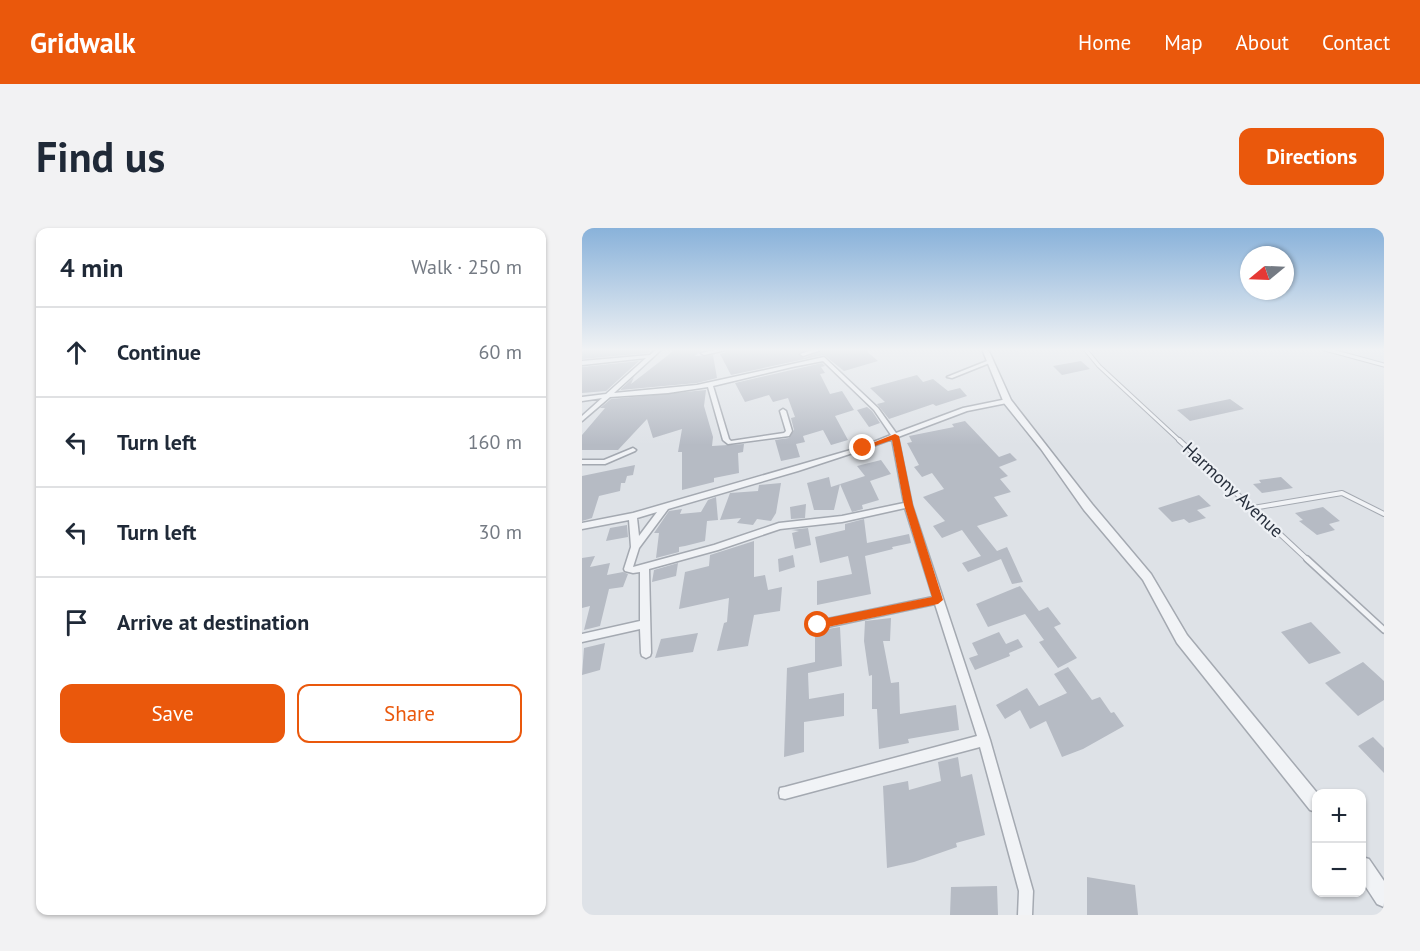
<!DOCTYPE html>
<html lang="en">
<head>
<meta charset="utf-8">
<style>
  body { margin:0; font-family:"PT Sans",sans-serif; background:#f2f2f3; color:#1f2937 }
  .controls { position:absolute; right:18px; bottom:18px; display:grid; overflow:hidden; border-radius:12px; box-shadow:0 2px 4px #0004 }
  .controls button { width:54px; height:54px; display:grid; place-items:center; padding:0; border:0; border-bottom:2px solid #e0e1e3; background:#fff; color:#1f2937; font:30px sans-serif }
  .compass { position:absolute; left:658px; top:18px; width:54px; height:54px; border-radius:50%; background:#fff; box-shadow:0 2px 4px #0004; rotate:251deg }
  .stop { position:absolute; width:18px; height:18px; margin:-14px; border:4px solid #ea580c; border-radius:50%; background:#fff }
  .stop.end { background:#ea580c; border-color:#fff; box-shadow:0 2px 6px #0008 }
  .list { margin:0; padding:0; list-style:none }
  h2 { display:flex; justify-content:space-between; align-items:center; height:78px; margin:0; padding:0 24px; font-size:26px }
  h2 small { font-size:20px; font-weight:400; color:#747a83 }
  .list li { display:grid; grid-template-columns:39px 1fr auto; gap:18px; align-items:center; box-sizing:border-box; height:90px; padding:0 24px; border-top:2px solid #e0e1e3 }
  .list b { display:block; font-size:22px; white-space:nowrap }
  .list em { font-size:20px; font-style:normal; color:#747a83 }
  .actions { display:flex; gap:12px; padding:18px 24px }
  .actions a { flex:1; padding:14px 0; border:2px solid #ea580c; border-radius:12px; text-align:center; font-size:21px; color:#ea580c }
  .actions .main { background:#ea580c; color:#fff }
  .icon { flex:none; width:33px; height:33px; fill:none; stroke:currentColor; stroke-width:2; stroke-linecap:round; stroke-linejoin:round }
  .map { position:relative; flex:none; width:802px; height:687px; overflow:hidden; border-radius:12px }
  header { display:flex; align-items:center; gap:36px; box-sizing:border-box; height:84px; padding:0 30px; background:#ea580c; color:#fff }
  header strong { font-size:28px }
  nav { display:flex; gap:33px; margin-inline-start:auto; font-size:21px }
  .intro { display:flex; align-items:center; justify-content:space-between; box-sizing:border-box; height:144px; padding:0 36px }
  h1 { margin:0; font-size:42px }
  .button { padding:15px 27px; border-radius:12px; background:#ea580c; color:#fff; font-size:21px; font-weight:700 }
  main { display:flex; gap:36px; padding:0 36px }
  aside { flex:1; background:#fff; border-radius:12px; box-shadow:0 2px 4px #0004 }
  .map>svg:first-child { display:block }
  .building { fill:#b6bbc4 }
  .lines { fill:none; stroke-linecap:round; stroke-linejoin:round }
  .service-far2-casing { stroke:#a4a9b1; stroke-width:5 }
  .service-far1-casing { stroke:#a4a9b1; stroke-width:6 }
  .service-casing { stroke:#a4a9b1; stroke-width:8 }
  .minor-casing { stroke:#a4a9b1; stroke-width:3 }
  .tertiary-casing { stroke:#a4a9b1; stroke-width:3 }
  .service-far2 { stroke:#f1f3f6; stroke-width:3 }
  .service-far1 { stroke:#f1f3f6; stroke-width:4 }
  .service { stroke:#f1f3f6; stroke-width:5 }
  .minor { fill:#f1f3f6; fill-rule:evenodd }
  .tertiary { fill:#f1f3f6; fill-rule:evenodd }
  .route { fill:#ea580c }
  .labels { text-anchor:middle; stroke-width:4.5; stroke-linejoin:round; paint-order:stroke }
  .street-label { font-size:18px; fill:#28303d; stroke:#eef1f5 }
</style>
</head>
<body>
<header>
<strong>Gridwalk</strong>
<nav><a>Home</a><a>Map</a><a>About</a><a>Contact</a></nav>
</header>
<div class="intro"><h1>Find us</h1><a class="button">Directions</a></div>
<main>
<aside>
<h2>4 min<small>Walk · 250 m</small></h2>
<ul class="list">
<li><svg class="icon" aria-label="ahead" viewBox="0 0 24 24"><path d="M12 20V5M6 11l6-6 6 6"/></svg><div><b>Continue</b></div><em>60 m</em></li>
<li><svg class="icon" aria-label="left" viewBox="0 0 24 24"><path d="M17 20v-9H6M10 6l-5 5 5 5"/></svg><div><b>Turn left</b></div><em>160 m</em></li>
<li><svg class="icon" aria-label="left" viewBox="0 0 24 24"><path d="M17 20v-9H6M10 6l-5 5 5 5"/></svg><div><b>Turn left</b></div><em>30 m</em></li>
<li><svg class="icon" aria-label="arrive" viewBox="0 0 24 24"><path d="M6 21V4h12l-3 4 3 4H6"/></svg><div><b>Arrive at destination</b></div></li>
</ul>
<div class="actions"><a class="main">Save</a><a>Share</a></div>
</aside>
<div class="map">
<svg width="802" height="687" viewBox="0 0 802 687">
  <rect width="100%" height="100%" fill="#dee2e7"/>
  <path class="building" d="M3,121H69L66,125L0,131V124Z
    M94,121H120L113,128L131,127L135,150L115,155L38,162L52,149L49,156Z
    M155,121H166L167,123L177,121H226L216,125L222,130L244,121H282L296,133L262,143L242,127L149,147L138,126Z
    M57,133L24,163L0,165V139Z
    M499,133L508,141L480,147L471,138Z
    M240,135L243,138L239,139L243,145L238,146L248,166L260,163L272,182L253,188L266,212L249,217L241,202L221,208L223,214L214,216L218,229L199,233L193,212L207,210L212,202L209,190L213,189L206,170L191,174L187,167L163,174L153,155Z
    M335,147L341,154L351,151L366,163L378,160L385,168L354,178L351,176L307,191L295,176L303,174L288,160Z
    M124,162L122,178L131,209L130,218L162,216L161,224L156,225L157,245L132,250V254L100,262V224H96L100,201L71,210L65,191L36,222H0V207L23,180H18L29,171Z
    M648,171L662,181L608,193L595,182Z
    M285,179L290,183L298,195L287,199L275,182Z
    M383,193L417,229L428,225L435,232L417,239L426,248L418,251L429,264L412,269L426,288L395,298L415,323L425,319L441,354L430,356L419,331L386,344L380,335L399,328L380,302L360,310L351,298L363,293L341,269L362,261L350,245L340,249L332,239L337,237L325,215L330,214L327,208L372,199L370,196Z
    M299,232L309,246L288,253L297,272L280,277L281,281L270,284L258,256L252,282H232L225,255L247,249L249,259L283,248L275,238Z
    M53,237L51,247L45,248L43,255H39L38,263L17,268L10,290L0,293V248Z
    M699,249L711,260L680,265L671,256L679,255L677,252Z
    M199,255L194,285L189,293L175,291L171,297L155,295L159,290L138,292L148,265L176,263L177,257Z
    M617,267L629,278L615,282L624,290L607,295L602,291L590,294L576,280Z
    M134,269L136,292L125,293L123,313L103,318L97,319V324L74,330L77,305H72L87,283L100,281L98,286L119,284L126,272Z
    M224,276L223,290L209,291L208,279Z
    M741,279L758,293L747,296L753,302L735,307L717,293L721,292L713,285Z
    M282,291L285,315L327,306L329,315L310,319L311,321L283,328L289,366L235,377V353L270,346L266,328L238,335L233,309L263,302V296Z
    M45,297L46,309L24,313L28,300Z
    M226,300L229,317L213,321L210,305L217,303L209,302Z
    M172,313V349L183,347L186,362L200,359L198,383L172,387L166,418L135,423L142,395L145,394L147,370L97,381L103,344L127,338L128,327Z
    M211,327L213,339L197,344L196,331Z
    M13,328L8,339L28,335L25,347L41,344L46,346L41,359L27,361L18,398L2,402L8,378L0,380V330Z
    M96,335L94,348L70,354L72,342Z
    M438,358L457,383L466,379L479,396L472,399L495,430L476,440L457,414L462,412L443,386L406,399L394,376Z
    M309,390L308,413H301L309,455L317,454L318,486L374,477L377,502L326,511L327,515L297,521L295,481H290V447L287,448L282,413L283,393Z
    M729,394L759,425L727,436L699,404Z
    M258,399L260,438L226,445L227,471L262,465V488L222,494V524L202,529L205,440L233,434V403Z
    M417,404L424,416L436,411L441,419L427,425L428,428L393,442L387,430L396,427L390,415Z
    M116,405L111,424L73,430L79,411Z
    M23,415L18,442L0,447L2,420Z
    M781,434L802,453V472L776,488L743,455Z
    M486,439L510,472L518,469L529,485L532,484L542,498L501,521L480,529L464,493L448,501L438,482L423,491L414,477L445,460L457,478L485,465L472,446Z
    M791,509L802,520V545L776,518Z
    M376,529L379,549L390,546L403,607L374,615L375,619L332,634L305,640L301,558L326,553L327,562L359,553L356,534Z
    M505,649L553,657L556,687H505Z
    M415,658L416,687H368L369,659Z"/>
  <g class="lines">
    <g class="service-far2-casing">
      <path id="service-far2" d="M503,121L517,138L598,213
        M743,121L802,137"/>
    </g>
    <g class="service-far1-casing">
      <path id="service-far1" d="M597,212L727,333
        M671,280L760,265L802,286"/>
    </g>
    <g class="service-casing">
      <path id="service" d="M725,331L802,402"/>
    </g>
    <g class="minor-casing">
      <path id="minor" d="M74,121H80L32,165L115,157L242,129L296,180L314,205L381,180L425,171L428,173L425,175L385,183L316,209L330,277L408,512L451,663L450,687H436L437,663L398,519L203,571L198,570L197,565L198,560L203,559L395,508L353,376L236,401L232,400L231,397L232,394L236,393L351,369L323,280L260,294L198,301L136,322L67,341L69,425L68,428L64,430L60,428L59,425L58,401L0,414V406L58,393V344L51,345L43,343L42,341L49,319L47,292L0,301V295L51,285L210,239L279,219L309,207L292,182L241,133L210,139L131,158L147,211L149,213L202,205L204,203L198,183L201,181L204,183L210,203L207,208L146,216L141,212L126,159L86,165L28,169L0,193V188L20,170L0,173V169L24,166L64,130L0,137V133L68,127ZM310,211L322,275L260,288L197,295L132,317L51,339L57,320L86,281L216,243L283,221ZM75,284L57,308L55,290Z
        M136,121H148L122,127L119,125Z
        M233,121H242L221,128L218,126Z
        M405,133L410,134L370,150L365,149Z
        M51,220L54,222L53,223L23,236H0V232H22Z"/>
    </g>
    <g class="tertiary-casing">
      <path id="tertiary" d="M400,121H406L429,172L510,276L569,346L605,407L736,566H734V584L728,582L595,415L561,352L502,282L459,221L422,175Z
        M780,629L787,631L802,653V679L795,676L780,653Z"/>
    </g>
    <use href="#service-far2" class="service-far2"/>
    <use href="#service-far1" class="service-far1"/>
    <use href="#service" class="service"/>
    <use href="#minor" class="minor"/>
    <use href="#tertiary" class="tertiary"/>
  </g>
  <linearGradient id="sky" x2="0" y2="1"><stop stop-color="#89b2da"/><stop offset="0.56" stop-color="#f0f2f4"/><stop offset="1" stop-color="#f0f2f4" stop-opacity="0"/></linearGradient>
  <rect width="802" height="217" fill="url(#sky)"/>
  <path class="route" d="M313,206L317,208L331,277L361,372L356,376L236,401L232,400L231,397L236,392L350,369L322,277L310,212L281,222L278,220Z"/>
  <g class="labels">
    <g class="street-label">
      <text transform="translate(651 262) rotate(43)" y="6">Harmony Avenue</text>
    </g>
  </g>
</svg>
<div class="controls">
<button>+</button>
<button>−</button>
</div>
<svg class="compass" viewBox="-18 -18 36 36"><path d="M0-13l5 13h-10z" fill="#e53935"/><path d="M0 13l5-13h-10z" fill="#747a83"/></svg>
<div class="stop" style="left:236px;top:397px"></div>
<div class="stop end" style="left:281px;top:220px"></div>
</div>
</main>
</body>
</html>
